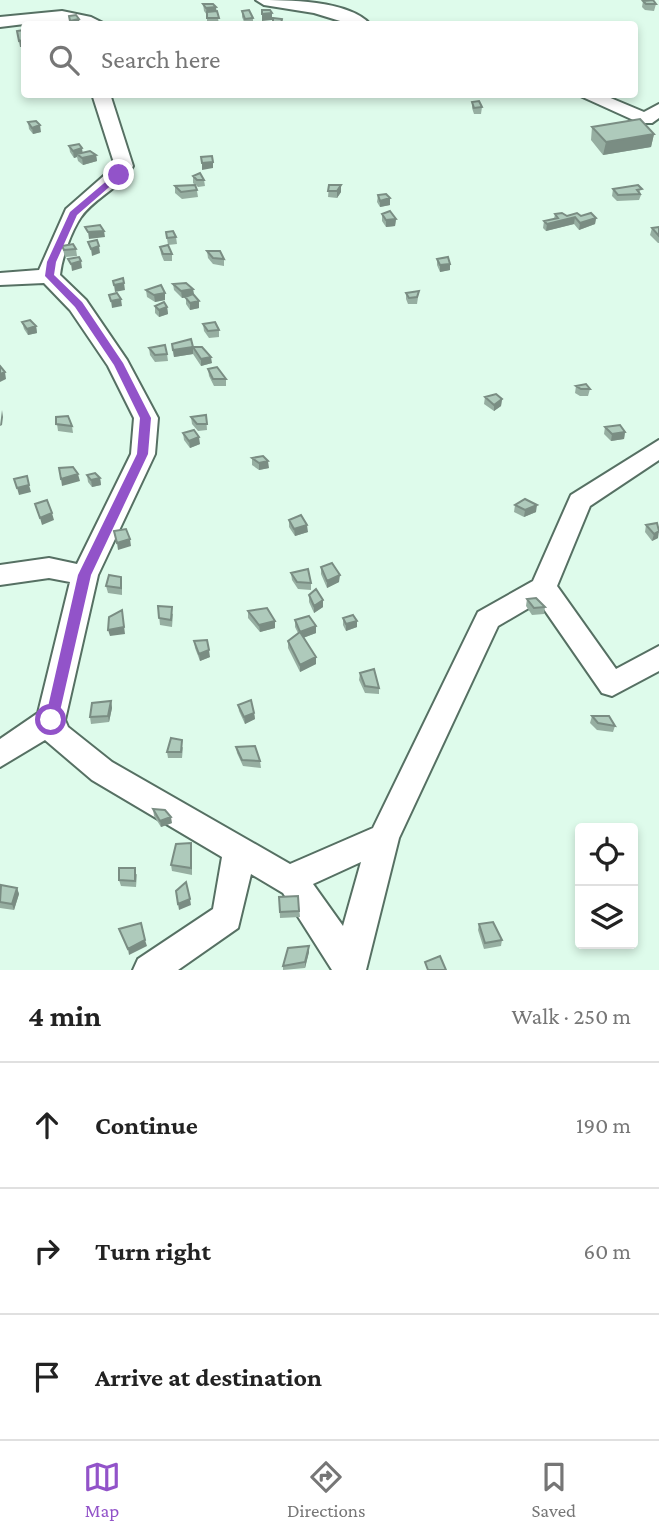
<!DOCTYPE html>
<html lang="en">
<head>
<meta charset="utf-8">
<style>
  body { margin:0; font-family:"Crimson Pro",serif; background:#f2f2f2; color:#222 }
  .controls { position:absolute; right:21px; bottom:21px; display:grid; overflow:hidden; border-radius:7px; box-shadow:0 4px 10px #0003 }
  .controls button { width:63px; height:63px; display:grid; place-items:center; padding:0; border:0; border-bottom:2px solid #e0e0e0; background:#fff; color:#222; font:35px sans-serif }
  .stop { position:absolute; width:21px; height:21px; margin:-16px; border:5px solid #9253c9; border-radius:50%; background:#fff }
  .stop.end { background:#9253c9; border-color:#fff; box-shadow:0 2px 7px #0008 }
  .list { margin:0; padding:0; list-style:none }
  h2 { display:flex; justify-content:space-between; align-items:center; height:91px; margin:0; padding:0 28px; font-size:30px }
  h2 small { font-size:23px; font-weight:400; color:#767676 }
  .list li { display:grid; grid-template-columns:46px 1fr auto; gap:21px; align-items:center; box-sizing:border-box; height:126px; padding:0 28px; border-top:2px solid #e0e0e0 }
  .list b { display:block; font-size:26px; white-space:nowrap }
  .list em { font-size:23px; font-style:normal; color:#767676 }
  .icon { flex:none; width:38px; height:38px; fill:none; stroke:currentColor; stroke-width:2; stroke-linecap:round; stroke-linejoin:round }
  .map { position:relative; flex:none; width:659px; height:970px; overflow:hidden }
  .search { position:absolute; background:#fff; box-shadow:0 4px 10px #0003; left:21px; right:21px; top:21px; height:77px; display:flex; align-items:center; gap:18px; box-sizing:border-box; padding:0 24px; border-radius:7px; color:#767676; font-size:26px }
  .sheet { height:469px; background:#fff }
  nav { display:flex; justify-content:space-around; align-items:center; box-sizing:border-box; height:98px; border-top:2px solid #e0e0e0; background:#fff; font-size:19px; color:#767676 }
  nav a { display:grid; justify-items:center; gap:4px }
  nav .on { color:#9253c9 }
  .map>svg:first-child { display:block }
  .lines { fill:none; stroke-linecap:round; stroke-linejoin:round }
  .minor-casing { stroke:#567063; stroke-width:4 }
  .minor { fill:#fff; fill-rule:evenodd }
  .wall { fill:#96aea1 }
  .shaded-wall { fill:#7a8d83 }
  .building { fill:#aecabb; stroke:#7a8d83; stroke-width:2 }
  .route { fill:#9253c9 }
</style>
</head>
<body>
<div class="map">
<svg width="659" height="970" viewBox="0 0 659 970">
  <rect width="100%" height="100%" fill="#defbeb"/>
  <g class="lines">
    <g class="minor-casing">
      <path id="minor" d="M256,0C287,0 348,0 370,24H350L314,13L264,5Z
        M62,11L91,17L105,24L49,21L0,27V17Z
        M92,94H110L133,166C121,188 95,197 81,217C71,232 62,257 60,275L86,300L127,360L158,418L155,454L98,575L65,720L68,727L112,762L290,864L373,828L478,612L533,581L571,495L659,440V460L590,506L557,586L616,669L659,646V671L612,696L602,693L539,602L498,626L399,838L366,970H332L283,893L251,874L238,928L178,970H133L138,959L213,909L222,857L92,780L45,740L0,767V739L38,713L70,582L49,578L0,585V565L49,558L77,564L131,454L134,418L108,366L70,310L44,283L0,285V273L39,270L66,209L115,166ZM361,862L343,926L313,884Z
        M576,94H601L644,112L659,104V118L652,123H640Z"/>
    </g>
    <use href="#minor" class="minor"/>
  </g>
  <path class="wall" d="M643,1L656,4L654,11L645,10L642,7Z
    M203,4L216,7L219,24H207V15L204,11Z
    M242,11L253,18V24H245L242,17Z
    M472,102L482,107L481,114H474L472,108Z
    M28,122L41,132L33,134L29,129Z
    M592,127L654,134L651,147L603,155L591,140Z
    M69,146L83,153L96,155L97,161L83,165L78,161L77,157L74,158L70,152Z
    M193,176L204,180L205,186L198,187L196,185L198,197L182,199L175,193V186L195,185L193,183Z
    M329,185H341V192L337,198L328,197Z
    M638,185L641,195L639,200L617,201L612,196L613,189Z
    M378,195L390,198V205L380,207L377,202Z
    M382,214L396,219L395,226L386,227L382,221Z
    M555,214L596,218L595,224L579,230L574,224L546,231L543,228L544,221L554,219Z
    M659,227V243H658L650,235L652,228Z
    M166,232L176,237L177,244L168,245L172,254V261H164L161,254L160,247L168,245Z
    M62,246L76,249L77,256L65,257Z
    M207,251L224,259V266L213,264L208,258Z
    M437,259L450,270L440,272L437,265Z
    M173,284L193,289L194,295L199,301V308L190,310L186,304V297L182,298L174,290Z
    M146,290L165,293V300L155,302L147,297Z
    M419,291L417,304H408L406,299V293Z
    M155,306L167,307L168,314L159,317L155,313Z
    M22,322L36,326L37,333L28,335L24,329Z
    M203,324L219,330V337L209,338L204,331Z
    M172,344L193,347L212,363L201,366L193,354L174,357Z
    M149,348L167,354L168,361L155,362L150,355Z
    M208,369L226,379V386H214L209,376Z
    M576,386L590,389L588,396H580L575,393Z
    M485,397L502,399L501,406L494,411L484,404Z
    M206,415L207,430L198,431L192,424L191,417Z
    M56,417L72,426L73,433L58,431Z
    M605,427L625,432L624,439L611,441L604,434Z
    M183,433L200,444L190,448L184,440Z
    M252,458L269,468L259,470L252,465Z
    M87,475L100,478L101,485L92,487L88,482Z
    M515,505L536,512L524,517L514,512Z
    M289,520L308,532L295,536L289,527Z
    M646,525L658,538L652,541L645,532Z
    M321,567L339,582L327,588L321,574Z
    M291,573L311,583V590L298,589L292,580Z
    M121,577L122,584V595L108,593L106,586Z
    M309,595L323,607L314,613L309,602Z
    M527,599L545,607L544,614L532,615L526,606Z
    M158,606L173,614L172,627L160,625Z
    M248,611L275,628L260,632L248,618Z
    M343,618L357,627L346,631L343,625Z
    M295,620L316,626V633L303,638L316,664L300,672L288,648V641L298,633L295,627Z
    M194,641L210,657L200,661L195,648Z
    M360,673L379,688V694L365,693L359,680Z
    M111,701L112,708L109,722L91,724L90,717Z
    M238,705L254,713L255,719L245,724L239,711Z
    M592,716L615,726L613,732L597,730L590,723Z
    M183,747L182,758H168L167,752Z
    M236,747L260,761L261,768L243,766L237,753Z
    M153,809L172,823L161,827L154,816Z
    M192,850V875L172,871L171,865Z
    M137,874L136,887L121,886L119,880Z
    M17,888L19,894L14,910L0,908V889Z
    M298,896L300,917L280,918L279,897Z
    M479,924L502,940L501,946L484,949L478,930Z
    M309,946V952L305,968L283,970V966Z"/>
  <path class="shaded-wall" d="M216,7V13L207,15L206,8Z
    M272,13V20L262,21V14Z
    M79,19L80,24H71L70,21Z
    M24,40V47L21,44L22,47H20L19,41Z
    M40,125L41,132L33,134L32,128Z
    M654,134L651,147L603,155L606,142Z
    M82,148L83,155L77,154V157L74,158L73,151Z
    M96,155L97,161L83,165L82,158Z
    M213,162V168L202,170V163Z
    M341,185V192L337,198V191Z
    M390,198V205L380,207V201Z
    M575,217L574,224L546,231L547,224Z
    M596,218L595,224L579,230L580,223Z
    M396,219L395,226L386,227V220Z
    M104,231L105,237L89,239L88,232Z
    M99,246L100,253L92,256L91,249Z
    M81,261L82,268L72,271L71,264Z
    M450,264V270L440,272V265Z
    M124,283L125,290L115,292L114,285Z
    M193,289L194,296L182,298L181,291Z
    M165,293V300L155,302L154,295Z
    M121,299L122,306L112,308L111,301Z
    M199,301V308L190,310V303Z
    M167,307L168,314L159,317V310Z
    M36,326L37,333L28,335L27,329Z
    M193,347V354L174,357L173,350Z
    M211,357L212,363L201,366V359Z
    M5,372L6,379L0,382V374Z
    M502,399L501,406L494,411V405Z
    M2,410L3,417L2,425L0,426Z
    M625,432L624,439L611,441L612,434Z
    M199,437L200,444L190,448L189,441Z
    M268,461L269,468L259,470V463Z
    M78,474L80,481L62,486L61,479Z
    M100,478L101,485L92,487L91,480Z
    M29,485L31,492L19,495L17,488Z
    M537,505L536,512L524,517L525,510Z
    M52,513L54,520L42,525L40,518Z
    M307,525L308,532L295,536L294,529Z
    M659,531L658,538L652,541L654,534Z
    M130,539L131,546L118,550L117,543Z
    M340,575L339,582L327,588V581Z
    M323,600V607L314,613V606Z
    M122,610L125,634L110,636L108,630Z
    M275,621V628L260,632L259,625Z
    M357,621V627L346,631V624Z
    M316,626V633L300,639V632Z
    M209,650L210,657L200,661L199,654Z
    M316,657V664L300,672V665Z
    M111,701L112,708L109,722L108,716Z
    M254,713L255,719L245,724L244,717Z
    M171,817L172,823L161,827L160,821Z
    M17,888L19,894L14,910L12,904Z
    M190,899L191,905L179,910L178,904Z
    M145,940L147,946L129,955L128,949Z
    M309,946V952L305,968V962Z"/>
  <path class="building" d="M653,0L656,4H646L643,1Z
    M203,4H213L216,7L206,8Z
    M249,10L253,18L245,19L242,11Z
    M262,10H270L272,13L262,14Z
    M217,11L219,18H207V12Z
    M76,15L79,19L70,21L69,16Z
    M273,18L282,19L281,24H273Z
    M24,30V40L19,41L17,31Z
    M479,101L482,107L474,108L472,102Z
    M640,119L654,134L606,142L592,127Z
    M36,121L40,125L32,128L28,122Z
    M79,144L82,148L73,151L69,146Z
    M90,151L96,155L82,158L77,154Z
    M212,156L213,162L202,163L201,157Z
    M200,173L204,180H197L193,176Z
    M195,185L197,190L181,192L175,186Z
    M329,185H341L337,191H328Z
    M638,185L642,189L637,190L640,194L618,195L613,189Z
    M386,194L390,198L380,201L378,195Z
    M390,211L396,219L386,220L382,214Z
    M562,213L567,216L577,213L581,216L591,213L596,218L580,223L575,217L547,224L544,221L558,218L555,214Z
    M100,225L104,231L88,232L85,227Z
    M659,227V236L652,228Z
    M173,231L176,237L167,238L166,232Z
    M97,240L99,246L91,249L88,242Z
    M73,244L76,249L64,250L62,246Z
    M168,245L172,254H163L160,247Z
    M207,251H220L224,259L213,258Z
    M79,257L81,261L71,264L68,259Z
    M448,257L450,264L440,265L437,259Z
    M123,278L124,283L114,285L113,281Z
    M186,283L193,289L181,291L173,284Z
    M161,285L165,293L154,295L146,290Z
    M419,291L417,297L409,298L406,293Z
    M117,293L121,299L111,301L109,295Z
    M193,294L199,301L190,303L185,297Z
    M164,302L167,307L159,310L155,306Z
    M30,320L36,326L27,329L22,322Z
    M215,322L219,330L208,331L203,324Z
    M191,339L193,347L173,350L172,344Z
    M165,345L167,354L155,355L149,348Z
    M193,347H202L211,357L201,359Z
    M0,366L5,372L0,374Z
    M217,367L226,379H213L208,369Z
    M586,384L590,389H581L576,386Z
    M496,394L502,399L494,405L485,397Z
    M206,415L207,424H197L191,417Z
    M68,416L72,426L56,424V417Z
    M620,425L625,432L612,434L605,427Z
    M194,430L199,437L189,441L183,433Z
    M263,456L268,461L259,463L252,458Z
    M73,467L78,474L61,479L59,468Z
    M95,473L100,478L91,480L87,475Z
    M27,476L29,485L17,488L14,479Z
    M525,499L537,505L525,510L515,505Z
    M47,500L52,513L40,518L35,504Z
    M301,515L307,525L294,529L289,520Z
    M657,523L659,531L654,534L646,525Z
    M126,529L130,539L117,543L114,531Z
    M332,563L340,575L327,581L321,567Z
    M308,569L311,583L297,582L291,573Z
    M109,575L121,577V588L106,586Z
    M316,589L323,600L314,606L309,595Z
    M536,598L545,607L534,608L527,599Z
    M158,606L172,607L171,620L159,618Z
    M267,608L275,621L259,625L248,611Z
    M122,610L124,627L108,630L109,617Z
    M353,615L357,621L346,624L343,618Z
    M309,616L316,626L300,632L295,620Z
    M300,632L316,657L300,665L288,641Z
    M207,640L209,650L199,654L194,641Z
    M374,669L379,688L365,686L360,673Z
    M251,700L254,713L244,717L238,705Z
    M111,701L108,716L90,717L92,703Z
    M592,716H609L615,726L598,723Z
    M171,738L182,740L181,752H167Z
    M255,746L260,761L242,760L236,747Z
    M153,809L165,810L171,817L160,821Z
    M191,843V868L171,865L176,844Z
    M119,868H135V881L119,880Z
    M186,882L190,899L178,904L176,891Z
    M1,885L17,888L12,904L0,902Z
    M298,896L299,911L280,912L279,897Z
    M493,922L502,940L485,943L479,924Z
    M141,923L145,940L128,949L119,929Z
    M309,946L305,962L283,966L288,948Z
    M440,956L446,970H428L425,962Z"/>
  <path class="route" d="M116,173L123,175L77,215L56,262L54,275L82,302L123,363L151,418L148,454L91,575L58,720L51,725L45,720L78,575L137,454L140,418L114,365L75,307L45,276L47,262L70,212Z"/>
</svg>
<div class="controls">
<button><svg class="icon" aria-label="locate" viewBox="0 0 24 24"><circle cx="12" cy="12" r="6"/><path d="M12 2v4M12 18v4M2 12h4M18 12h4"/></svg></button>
<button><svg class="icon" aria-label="layers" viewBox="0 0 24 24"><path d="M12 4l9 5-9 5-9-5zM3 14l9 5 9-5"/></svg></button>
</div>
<div class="stop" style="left:51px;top:720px"></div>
<div class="stop end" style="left:119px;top:175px"></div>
<div class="search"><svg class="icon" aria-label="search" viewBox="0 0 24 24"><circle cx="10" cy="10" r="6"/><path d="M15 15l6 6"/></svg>Search here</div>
</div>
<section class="sheet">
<h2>4 min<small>Walk · 250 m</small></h2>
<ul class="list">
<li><svg class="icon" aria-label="ahead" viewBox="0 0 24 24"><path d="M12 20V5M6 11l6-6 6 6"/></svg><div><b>Continue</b></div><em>190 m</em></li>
<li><svg class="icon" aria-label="right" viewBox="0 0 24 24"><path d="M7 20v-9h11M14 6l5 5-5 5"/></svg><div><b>Turn right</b></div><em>60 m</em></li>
<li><svg class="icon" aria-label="arrive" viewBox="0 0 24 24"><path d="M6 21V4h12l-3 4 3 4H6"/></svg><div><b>Arrive at destination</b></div></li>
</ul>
</section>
<nav>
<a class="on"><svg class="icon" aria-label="map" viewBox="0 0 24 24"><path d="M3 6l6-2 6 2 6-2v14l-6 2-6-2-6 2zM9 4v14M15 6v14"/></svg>Map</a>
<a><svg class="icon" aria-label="directions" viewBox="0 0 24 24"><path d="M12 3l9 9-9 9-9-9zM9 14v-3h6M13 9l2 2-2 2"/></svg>Directions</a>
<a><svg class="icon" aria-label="saved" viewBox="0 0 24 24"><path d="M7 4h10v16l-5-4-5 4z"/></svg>Saved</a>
</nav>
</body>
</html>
